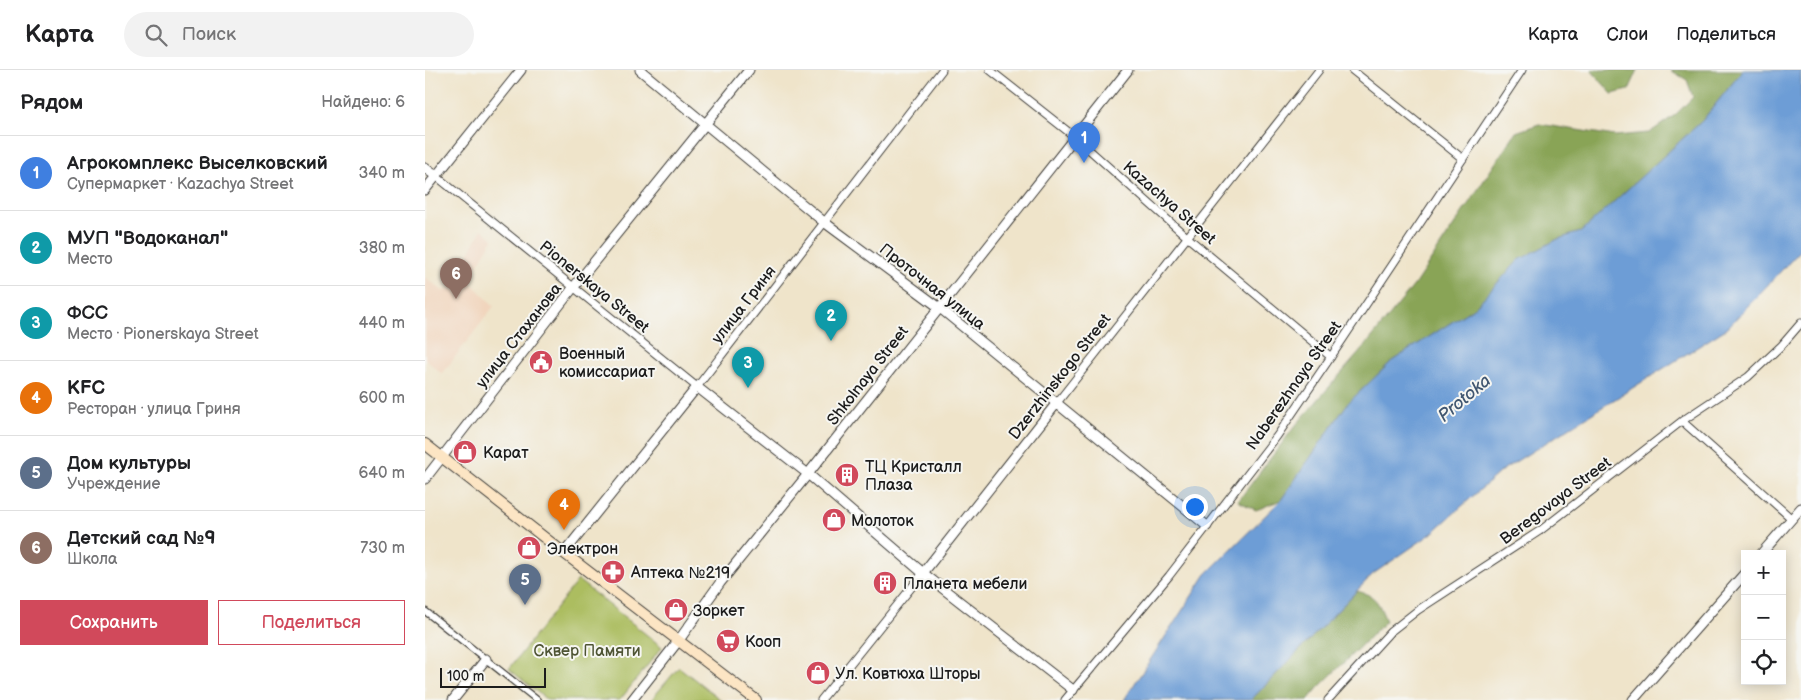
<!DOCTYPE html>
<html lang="ru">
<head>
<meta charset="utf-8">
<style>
  body { margin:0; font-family:"Balsamiq Sans",sans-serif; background:#f2f2f2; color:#202124 }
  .controls { position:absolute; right:15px; bottom:15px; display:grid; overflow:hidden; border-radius:0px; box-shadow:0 2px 12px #0003 }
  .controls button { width:45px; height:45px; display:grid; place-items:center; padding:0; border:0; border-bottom:1px solid #e0e0e0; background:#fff; color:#202124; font:25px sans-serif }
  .scale { position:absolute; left:15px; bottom:12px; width:106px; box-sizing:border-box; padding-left:5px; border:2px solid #1c1c1c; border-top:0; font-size:14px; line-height:18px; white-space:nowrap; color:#1c1c1c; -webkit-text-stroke:4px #f6f6f2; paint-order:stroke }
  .you { position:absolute; left:769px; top:436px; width:18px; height:18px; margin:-12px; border:4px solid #fff; border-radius:50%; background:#1a73e8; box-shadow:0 0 0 8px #1a73e833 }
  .badge { display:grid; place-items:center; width:32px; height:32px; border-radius:50%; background:#d1495b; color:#fff; font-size:16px; font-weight:700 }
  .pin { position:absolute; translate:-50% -41px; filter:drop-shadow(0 1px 2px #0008) }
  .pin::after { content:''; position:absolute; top:26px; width:18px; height:15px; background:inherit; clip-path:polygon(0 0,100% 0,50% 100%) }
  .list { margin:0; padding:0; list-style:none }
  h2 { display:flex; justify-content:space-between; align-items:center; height:65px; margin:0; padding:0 20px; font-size:21px }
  h2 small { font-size:16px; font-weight:400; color:#757577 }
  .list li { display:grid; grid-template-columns:32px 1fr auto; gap:15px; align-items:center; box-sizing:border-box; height:75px; padding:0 20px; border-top:1px solid #e0e0e0 }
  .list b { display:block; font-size:19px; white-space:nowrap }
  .list p { margin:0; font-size:16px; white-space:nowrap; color:#757577 }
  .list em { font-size:16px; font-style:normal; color:#757577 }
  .actions { display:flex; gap:10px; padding:15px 20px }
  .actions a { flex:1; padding:11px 0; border:1px solid #d1495b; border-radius:0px; text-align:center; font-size:18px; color:#d1495b }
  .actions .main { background:#d1495b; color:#fff }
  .icon { flex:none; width:28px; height:28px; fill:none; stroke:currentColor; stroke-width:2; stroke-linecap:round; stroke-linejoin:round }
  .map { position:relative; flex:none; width:1376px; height:630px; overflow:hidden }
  header { display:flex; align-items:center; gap:30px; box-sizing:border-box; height:70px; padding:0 25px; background:#fff; border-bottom:1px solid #e0e0e0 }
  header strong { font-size:24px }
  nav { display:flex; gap:28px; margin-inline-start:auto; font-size:18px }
  .search { width:350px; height:45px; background:#f2f2f2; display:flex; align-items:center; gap:12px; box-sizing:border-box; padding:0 18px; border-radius:28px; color:#757577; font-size:19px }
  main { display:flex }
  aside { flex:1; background:#fff }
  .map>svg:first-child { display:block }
  .built { fill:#f1d5bd }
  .green { fill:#acbd61; stroke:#646c3e }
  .forest { fill:#89a457; stroke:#52603a }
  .water { fill:#6d9dd6; stroke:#445c79 }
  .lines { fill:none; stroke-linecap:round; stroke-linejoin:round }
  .pedestrian-casing { stroke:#3c3a36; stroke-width:8 }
  .minor-casing { stroke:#3c3a36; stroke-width:9 }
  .tertiary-casing { stroke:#3c3a36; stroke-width:11 }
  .secondary-casing { stroke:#3c3a36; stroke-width:12 }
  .pedestrian { stroke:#fff; stroke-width:5.5 }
  .minor { stroke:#fff; stroke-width:7 }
  .tertiary { stroke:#fff; stroke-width:9 }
  .secondary { stroke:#fce5c4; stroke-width:10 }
  .labels { text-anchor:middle; stroke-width:4; stroke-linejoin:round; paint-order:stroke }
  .street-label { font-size:16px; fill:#1c1c1c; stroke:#f6f6f2 }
  .poi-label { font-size:16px; fill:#1c1c1c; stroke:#f6f6f2; text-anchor:start }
  .park-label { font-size:16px; fill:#4e5434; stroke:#f6f6f2 }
  .water-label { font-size:18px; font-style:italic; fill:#405670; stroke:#f6f6f2 }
</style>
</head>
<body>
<header>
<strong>Карта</strong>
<div class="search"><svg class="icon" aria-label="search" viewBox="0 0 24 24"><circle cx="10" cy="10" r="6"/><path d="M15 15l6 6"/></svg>Поиск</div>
<nav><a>Карта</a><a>Слои</a><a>Поделиться</a></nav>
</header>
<main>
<aside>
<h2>Рядом<small>Найдено: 6</small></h2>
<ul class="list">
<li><span class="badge" style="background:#3f7fe0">1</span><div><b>Агрокомплекс Выселковский</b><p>Супермаркет · Kazachya Street</p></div><em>340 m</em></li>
<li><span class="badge" style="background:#0f9aa8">2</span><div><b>МУП &quot;Водоканал&quot;</b><p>Место</p></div><em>380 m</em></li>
<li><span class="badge" style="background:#0f9aa8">3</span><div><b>ФСС</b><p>Место · Pionerskaya Street</p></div><em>440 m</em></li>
<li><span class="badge" style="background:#e8710a">4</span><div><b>KFC</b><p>Ресторан · улица Гриня</p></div><em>600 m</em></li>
<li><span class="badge" style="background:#5c6f8a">5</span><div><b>Дом культуры</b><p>Учреждение</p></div><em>640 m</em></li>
<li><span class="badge" style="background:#8d6e63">6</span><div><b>Детский сад №9</b><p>Школа</p></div><em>730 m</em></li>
</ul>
<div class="actions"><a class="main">Сохранить</a><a>Поделиться</a></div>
</aside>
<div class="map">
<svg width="1376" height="630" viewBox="0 0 1376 630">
  <rect width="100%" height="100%" fill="#f6f6f2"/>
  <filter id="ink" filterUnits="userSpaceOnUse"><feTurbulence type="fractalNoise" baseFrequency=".02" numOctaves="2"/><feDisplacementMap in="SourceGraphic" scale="10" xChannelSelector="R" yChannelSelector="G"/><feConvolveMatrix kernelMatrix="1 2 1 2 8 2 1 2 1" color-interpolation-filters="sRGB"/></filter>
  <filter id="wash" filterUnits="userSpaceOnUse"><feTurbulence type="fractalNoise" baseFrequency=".0096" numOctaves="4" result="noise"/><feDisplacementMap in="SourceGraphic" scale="20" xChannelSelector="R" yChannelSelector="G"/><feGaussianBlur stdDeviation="1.12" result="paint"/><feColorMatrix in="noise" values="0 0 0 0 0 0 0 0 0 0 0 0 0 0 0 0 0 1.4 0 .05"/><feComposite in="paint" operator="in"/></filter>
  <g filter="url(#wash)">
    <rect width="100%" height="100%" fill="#efe4ca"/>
    <path class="built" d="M57,159L68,169L43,210L69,236L17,304L0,289V207L18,221L25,219Z"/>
    <path class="green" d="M153,510L237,577L195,630H122L84,599Z
      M254,597L296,630H226Z"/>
    <path class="forest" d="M1166,0H1213L1204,20L1187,24Z
      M1245,0H1318L1277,51L1156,162L1133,169L1094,190L1050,237L967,291L923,333L856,430L831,440L813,431L870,356L940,276L990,214L1091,62L1114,54L1190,66L1224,63L1250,45L1268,27L1262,10Z
      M932,521C952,526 953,532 961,551L893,618L883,630H826Z"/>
    <path class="water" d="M1318,0H1376V180L1301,259L1076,401L1006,464L948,504L826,630H699L781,504L856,430L923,333L967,291L1050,237L1094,190L1133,169L1156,162L1277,51Z"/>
  </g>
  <g filter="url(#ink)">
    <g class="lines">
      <g class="pedestrian-casing">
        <path id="pedestrian" d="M0,541L112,630"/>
      </g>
      <g class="minor-casing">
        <path id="minor" d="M565,0L650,67L762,167L906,287
          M927,0L1038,89
          M11,106L272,317L517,0
          M631,334L894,0
          M1257,351L1367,449
          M396,630L498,503
          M640,630L744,506L852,366L918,269L1097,0
          M903,630L965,562L993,540L1116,460L1257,351L1323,307L1357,275L1376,253"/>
      </g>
      <g class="tertiary-casing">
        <path id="tertiary" d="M215,0L399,152L515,238L782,456
          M0,98L11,106
          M0,120L96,0
          M0,409L148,218L324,0
          M139,483L272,317L383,404L498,503L648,620
          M1336,484L1376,438
          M498,503L631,334
          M28,630L61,589
          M207,630L254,570L295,513L383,404L703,0
          M1208,630L1320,503"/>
      </g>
      <g class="secondary-casing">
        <path id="secondary" d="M0,374L139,483L331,630"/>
      </g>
      <use href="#pedestrian" class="pedestrian"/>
      <use href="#minor" class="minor"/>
      <use href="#tertiary" class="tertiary"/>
      <use href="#secondary" class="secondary"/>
    </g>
  </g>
  <defs>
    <g id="civic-disc" transform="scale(1.25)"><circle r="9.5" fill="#d1495b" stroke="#f6f6f2"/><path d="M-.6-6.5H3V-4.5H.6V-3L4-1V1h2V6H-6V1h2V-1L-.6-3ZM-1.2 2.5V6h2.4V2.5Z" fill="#fff"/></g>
    <g id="shop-disc" transform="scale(1.25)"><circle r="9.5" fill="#d1495b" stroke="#f6f6f2"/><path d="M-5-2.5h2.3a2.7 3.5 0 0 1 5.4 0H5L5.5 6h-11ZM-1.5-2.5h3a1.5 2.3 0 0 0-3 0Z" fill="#fff"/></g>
    <g id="building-disc" transform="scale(1.25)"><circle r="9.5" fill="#d1495b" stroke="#f6f6f2"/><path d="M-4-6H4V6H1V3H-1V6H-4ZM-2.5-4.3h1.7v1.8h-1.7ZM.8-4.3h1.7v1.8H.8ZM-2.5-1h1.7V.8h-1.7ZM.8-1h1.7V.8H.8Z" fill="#fff"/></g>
    <g id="pharmacy-disc" transform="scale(1.25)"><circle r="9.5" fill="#d1495b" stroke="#f6f6f2"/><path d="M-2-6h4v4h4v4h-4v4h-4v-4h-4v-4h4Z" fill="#fff"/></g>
    <g id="supermarket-disc" transform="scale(1.25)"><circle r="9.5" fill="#d1495b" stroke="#f6f6f2"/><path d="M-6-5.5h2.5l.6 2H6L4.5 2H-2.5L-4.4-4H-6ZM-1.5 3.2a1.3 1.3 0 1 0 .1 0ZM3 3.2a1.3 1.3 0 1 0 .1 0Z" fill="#fff"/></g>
  </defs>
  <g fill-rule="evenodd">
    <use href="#civic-disc" x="116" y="292"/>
    <use href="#shop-disc" x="40" y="382"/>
    <use href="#building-disc" x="422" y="405"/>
    <use href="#shop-disc" x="409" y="450"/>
    <use href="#shop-disc" x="104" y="478"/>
    <use href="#pharmacy-disc" x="188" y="502"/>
    <use href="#building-disc" x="460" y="513"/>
    <use href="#shop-disc" x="251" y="540"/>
    <use href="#supermarket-disc" x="303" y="571"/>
    <use href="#shop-disc" x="393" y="603"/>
  </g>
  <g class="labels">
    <g class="street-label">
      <text transform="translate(745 132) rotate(41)" y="6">Kazachya Street</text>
      <text transform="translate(170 216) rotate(39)" y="6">Pionerskaya Street</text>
      <text transform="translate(508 216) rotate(38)" y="6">Проточная улица</text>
      <text transform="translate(318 234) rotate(-52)" y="6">улица Гриня</text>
      <text transform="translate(93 265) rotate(-52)" y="6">улица Стаханова</text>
      <text transform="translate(442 305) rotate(-52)" y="6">Shkolnaya Street</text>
      <text transform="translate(634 306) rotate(-52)" y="6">Dzerzhinskogo Street</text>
      <text transform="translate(868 315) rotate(-55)" y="6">Naberezhnaya Street</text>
      <text transform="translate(1130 430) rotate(-37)" y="6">Beregovaya Street</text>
    </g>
    <g class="poi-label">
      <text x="134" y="289">Военный<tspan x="134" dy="18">комиссариат</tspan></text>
      <text x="58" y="388">Карат</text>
      <text x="440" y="402">ТЦ Кристалл<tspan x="440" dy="18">Плаза</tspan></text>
      <text x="426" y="456">Молоток</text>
      <text x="122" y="484">Электрон</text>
      <text x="206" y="508">Аптека №219</text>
      <text x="478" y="519">Планета мебели</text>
      <text x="268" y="546">Зоркет</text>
      <text x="320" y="577">Кооп</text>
      <text x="410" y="609">Ул. Ковтюха Шторы</text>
    </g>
    <g class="park-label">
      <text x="162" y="586">Сквер Памяти</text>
    </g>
    <g class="water-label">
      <text transform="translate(1039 328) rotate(-40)" y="6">Protoka</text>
    </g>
  </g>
</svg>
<div class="controls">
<button>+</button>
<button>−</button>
<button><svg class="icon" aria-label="locate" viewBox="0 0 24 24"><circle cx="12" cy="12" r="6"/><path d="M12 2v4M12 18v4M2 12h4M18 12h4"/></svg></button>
</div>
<div class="scale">100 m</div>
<div class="you"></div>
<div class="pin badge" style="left:659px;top:93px;background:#3f7fe0">1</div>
<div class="pin badge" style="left:406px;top:271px;background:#0f9aa8">2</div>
<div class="pin badge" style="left:323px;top:318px;background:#0f9aa8">3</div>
<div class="pin badge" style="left:139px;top:460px;background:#e8710a">4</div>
<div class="pin badge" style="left:100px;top:535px;background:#5c6f8a">5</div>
<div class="pin badge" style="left:31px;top:229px;background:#8d6e63">6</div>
</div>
</main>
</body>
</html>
